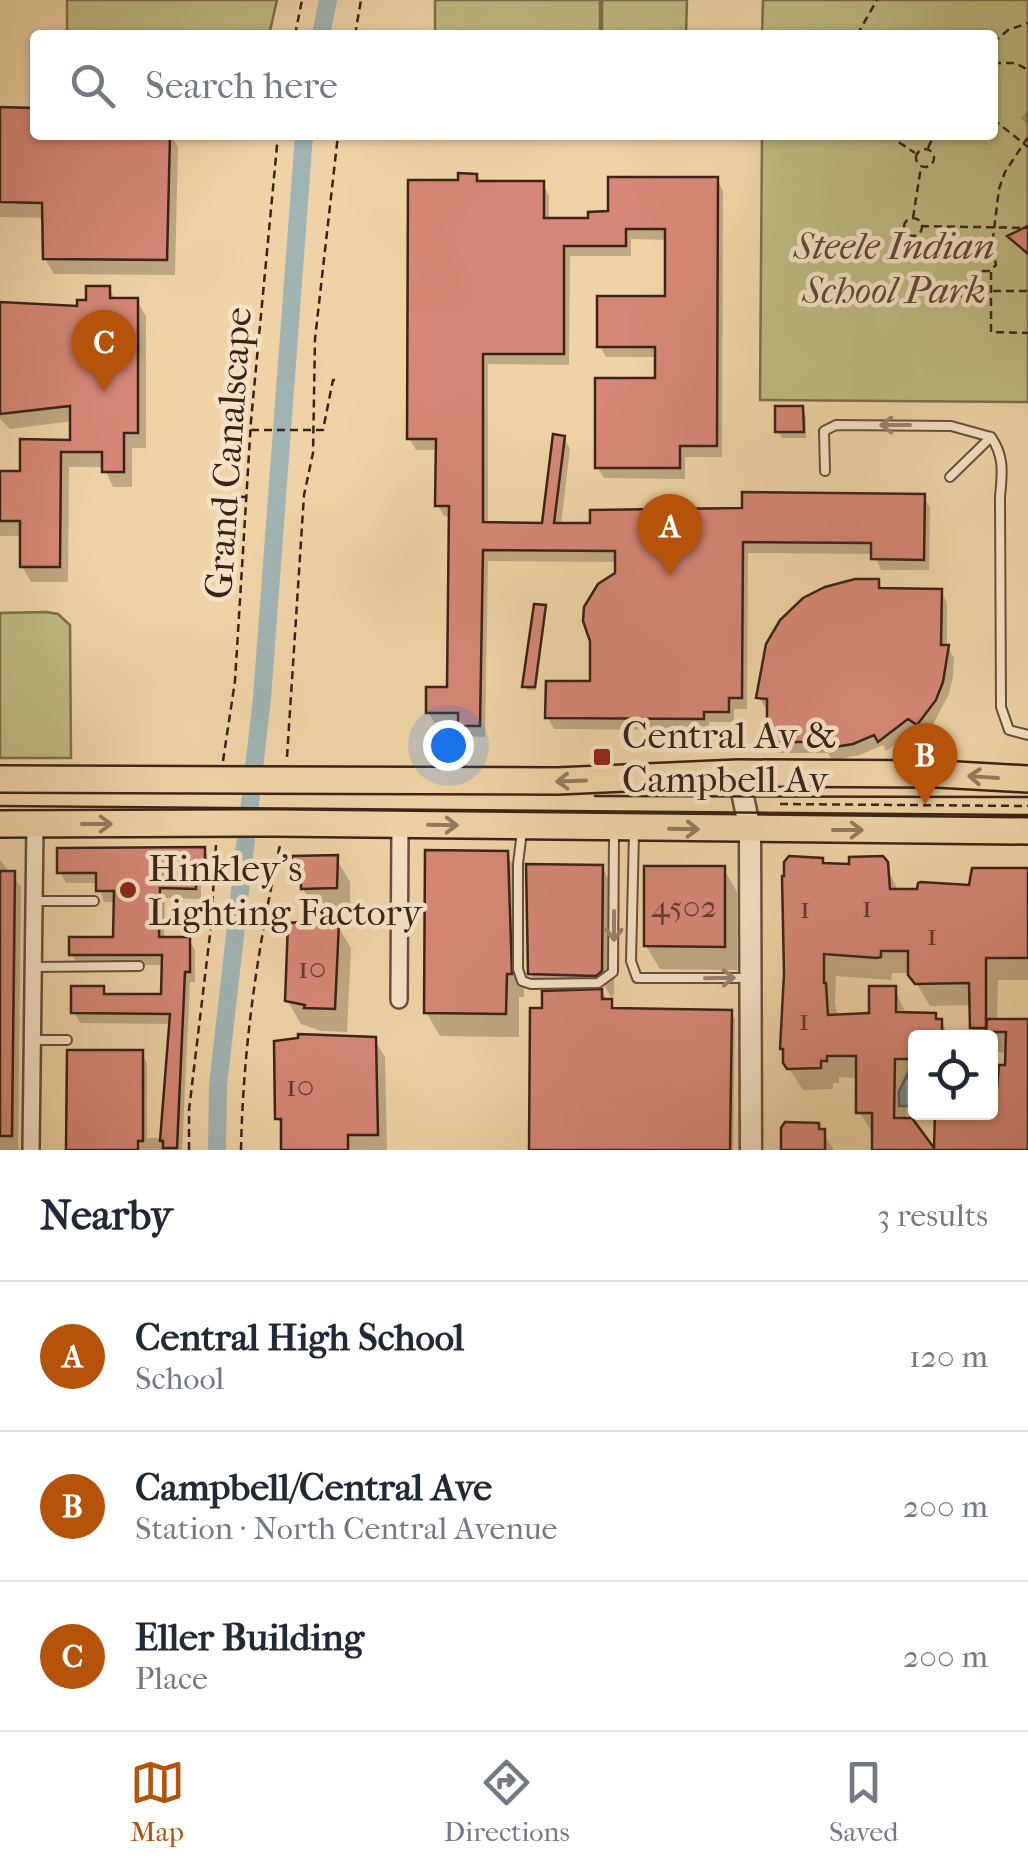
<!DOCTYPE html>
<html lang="en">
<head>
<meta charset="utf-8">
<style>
  body { margin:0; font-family:"IM FELL French Canon",serif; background:#f6f6f7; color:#1f2937 }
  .controls { position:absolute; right:30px; bottom:30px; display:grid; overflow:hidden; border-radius:10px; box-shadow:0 2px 8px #0004 }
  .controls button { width:90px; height:90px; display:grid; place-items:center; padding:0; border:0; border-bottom:2px solid #e0e1e3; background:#fff; color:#1f2937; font:50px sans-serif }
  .you { position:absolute; left:448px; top:745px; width:35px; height:35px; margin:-25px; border:8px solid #fff; border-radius:50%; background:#1a73e8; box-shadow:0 0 0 15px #1a73e833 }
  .badge { display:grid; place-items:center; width:65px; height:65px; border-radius:50%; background:#b45309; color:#fff; font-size:32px; font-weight:700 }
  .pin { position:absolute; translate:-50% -82px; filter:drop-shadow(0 2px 5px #0008) }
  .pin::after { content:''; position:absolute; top:52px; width:35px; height:30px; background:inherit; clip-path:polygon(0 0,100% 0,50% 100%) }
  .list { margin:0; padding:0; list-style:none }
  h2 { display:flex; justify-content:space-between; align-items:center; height:130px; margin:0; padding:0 40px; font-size:42px }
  h2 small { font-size:32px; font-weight:400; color:#747a83 }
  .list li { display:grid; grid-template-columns:65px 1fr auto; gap:30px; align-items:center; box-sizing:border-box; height:150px; padding:0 40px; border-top:2px solid #e0e1e3 }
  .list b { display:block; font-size:38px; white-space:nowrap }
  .list p { margin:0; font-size:32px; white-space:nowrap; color:#747a83 }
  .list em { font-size:32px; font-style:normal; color:#747a83 }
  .icon { flex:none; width:55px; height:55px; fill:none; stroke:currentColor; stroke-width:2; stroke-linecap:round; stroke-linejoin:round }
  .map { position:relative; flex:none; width:1028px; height:1150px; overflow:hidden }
  .search { position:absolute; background:#fff; box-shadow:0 2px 8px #0004; left:30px; right:30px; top:30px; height:110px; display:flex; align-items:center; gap:25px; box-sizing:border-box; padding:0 35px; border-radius:10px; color:#747a83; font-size:38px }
  .sheet { height:580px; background:#fff }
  nav { display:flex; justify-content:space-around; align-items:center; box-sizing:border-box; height:140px; border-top:2px solid #e0e1e3; background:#fff; font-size:28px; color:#747a83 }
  nav a { display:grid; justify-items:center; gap:5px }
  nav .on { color:#b45309 }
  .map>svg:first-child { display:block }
  .green { fill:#bfbb82; stroke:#7c6f4d; stroke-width:2.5 }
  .water { fill:#a0b4b4; stroke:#777a76; stroke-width:2.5 }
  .shadow { fill:#0003 }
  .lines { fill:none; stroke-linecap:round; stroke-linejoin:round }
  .canal { stroke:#a0b4b4; stroke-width:18 }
  .building { fill:#d68777; stroke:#3a2318; stroke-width:2.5 }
  .service-casing { stroke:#674f3c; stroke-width:12 }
  .minor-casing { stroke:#674f3c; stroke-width:20 }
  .tertiary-casing { stroke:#674f3c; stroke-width:25 }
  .primary-casing { stroke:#3a2318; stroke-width:30 }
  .path { stroke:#3a2318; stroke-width:2.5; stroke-dasharray:8 5; stroke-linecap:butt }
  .service { stroke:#f5e2c5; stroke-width:8 }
  .minor { stroke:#f5e2c5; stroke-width:15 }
  .tertiary { stroke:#f5e2c5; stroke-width:20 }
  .primary { stroke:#efd3a6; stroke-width:25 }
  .tram { stroke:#3a2318; stroke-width:2.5 }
  .oneway { stroke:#98826e }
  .oneway2 { stroke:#947b5f }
  .poi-dot { fill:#8f2418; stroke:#f5e2c5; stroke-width:4 }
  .labels { text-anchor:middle; stroke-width:9; stroke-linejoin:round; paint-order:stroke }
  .number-label { font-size:32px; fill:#613c30 }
  .park-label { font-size:38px; font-style:italic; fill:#5b4932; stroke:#f5e2c5 }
  .street-label { font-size:38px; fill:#3a2318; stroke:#f5e2c5 }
  .poi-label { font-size:38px; fill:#3a2318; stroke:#f5e2c5; text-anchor:start }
</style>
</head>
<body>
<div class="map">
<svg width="1028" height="1150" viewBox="0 0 1028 1150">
  <rect width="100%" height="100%" fill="#efd3a6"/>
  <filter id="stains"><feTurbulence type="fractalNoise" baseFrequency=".002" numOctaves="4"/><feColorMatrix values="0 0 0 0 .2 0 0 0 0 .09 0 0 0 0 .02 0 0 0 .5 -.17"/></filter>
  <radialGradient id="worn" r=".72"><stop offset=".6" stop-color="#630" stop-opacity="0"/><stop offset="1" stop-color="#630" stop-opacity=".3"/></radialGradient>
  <path class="green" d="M67,0H277L269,35H67Z
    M435,0H600V35H435Z
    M602,0H687L686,35H602Z
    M763,0H1028V402L760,400L762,135H993V35H762Z
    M46,612L58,614L70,625L71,758H0V613Z"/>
  <path class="water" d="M915,1070V1106H899V1091L909,1071Z"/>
  <path class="shadow" d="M0,109L35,110V135H171L178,147L175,275L54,274L45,259V218L0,217Z
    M1028,110V125L1021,118Z
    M475,176L480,184H542L549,195V220L590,221L717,179L723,191L722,457H685V479L604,478L597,467L657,380V357H606L600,346L667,299V240L631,239V256H570L569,365L488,364V525H544L564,438L570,449L561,525H592L923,496L930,507L929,570H881L874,554L748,553L747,709H734V722H709V730L554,729L548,718L593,684L617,562L488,561L485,737L467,736L460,724L435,723L428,712L449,690L451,517L444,516L438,505V450H416L409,438L460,183Z
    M109,288L116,301H137L146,316V448H132V487H113L104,467H69L68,582H31L22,566L23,536H0V473H23L72,442L73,421L10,429L0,419V305L80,308Z
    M802,409L806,416V438H782L778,431Z
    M878,581L883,591H941L947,603V645L954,658L953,676L949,694L931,728L925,735L916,729L886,751L883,745L860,755L832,760L828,753H776L769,741V709H766L759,697Z
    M544,607L546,611L536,690H527L525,686Z
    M204,849L210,860V879L201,878V899L165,898L164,939L189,940L195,950V982H190L182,1150H69L141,1052L147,1063V1138H163L171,1024L80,1023L74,1012L102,988L107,996H164V965H78L72,954L116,939V902H104L98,883H66L60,872Z
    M506,853L520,877L523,890L524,997H519V1037L440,1036L426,1012Z
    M336,858L350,882V911L317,912L294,874Z
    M882,858L899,892L972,888L1028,871V980H998L997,1021L1028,1022V1150H937L990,1112V1067L1007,1068L1008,1054L990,1050V1038H978L973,1028L972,1005L930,1006L910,973H892L891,980L836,976L835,1003L838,1017L872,1016L894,988L907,1015H934L941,1021L950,1038H916V1081L906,1080V1121L932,1150H874V1135L859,1112V1078L839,1077V1083H833V1089L803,1090L785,1062L824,865L852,866Z
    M0,860L21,887L18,1150H0Z
    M602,867L615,891L614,995L611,997L591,963L587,966L608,1001L614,1009L730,1012L735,1019L733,1150H532L545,999L530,974Z
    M724,869L737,892V970L660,969L646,946Z
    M334,920L351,948L347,1032L321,1031L301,1024L287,1000Z
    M374,1039L385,1057L387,1150H278L284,1149V1130L277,1118Z
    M817,1125L834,1150H781V1144Z"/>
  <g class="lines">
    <path class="canal" d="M321,35L328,0
      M217,1150L218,1085L262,698L304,135"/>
  </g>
  <path class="building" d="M0,107L35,108V135H170L167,260L43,259L42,203L0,202Z
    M458,173L477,174V181H544V218H588V212L608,211V177H718L717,446H680V468H595V378H655V347H597V296H665V229H626V246H564V354H483V522L542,523L553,434L565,436L554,523H590V510L742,508V492L925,494L924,560L871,559V543L743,542L742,698H729V712H704V719L545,718L546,681H590V641L583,621L584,607L598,584L615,573V551L483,550L480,726H458V713H426V687H447L449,506H435L436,439H407L408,180H458Z
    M1028,226V254L1007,236Z
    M904,240H918L919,256L904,257Z
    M86,286H110V298H138V433H124V472H102V452H61L60,567H20V521H0V471H20V439L70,440V406L0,414V302L77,306V300H86Z
    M775,406H803L804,432H775Z
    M855,579H879V588L942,589L941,645H949L943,682L936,700L917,725L908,719L878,742L874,735L853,744L823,749V742H767V699L756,698L766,644L780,620L803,598L825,587Z
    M534,604L546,605L535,687H522Z
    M205,847V869L196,868V889L160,888L159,937H190V972H185L177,1148H163V1141H160L170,1014L71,1013V986H104V994H161L162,955H69V937H113L114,891H96V873H57V848Z
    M425,850L508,851L512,974H507L506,1014L424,1013Z
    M338,855L337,888L301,889V881H296V874L292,875V856Z
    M789,856L823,858V863L849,864V857L883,856L888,862L890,889H917L918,883L921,882L969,885L972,868H1028V958H986V1028H970L969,983L915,984L908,975V951H881V957L877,958L824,954V983H826L828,1015L869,1013V986H896V1012L936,1013V1019H942V1038H916V1059H895L894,1118H912L934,1148L935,1112H995L999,1065H1005L1006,1032H986L987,1019H1028V1150H872V1113H856V1056H827V1061H821V1068L787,1069L783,1063V1049H780L784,974L782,876H784V862Z
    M526,864L603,865L602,971L596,976L528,974Z
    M644,866H725V947L644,946Z
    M0,871H15L12,1136H0Z
    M312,917L336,918L335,922H339L335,1009L304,1008L305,1005L285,1001L288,923L312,921Z
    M602,989V999H612V1008L732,1010L730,1150H529L530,1008H542V991Z
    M298,1034L376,1037L378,1135H348V1150H281V1119H275L274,1041L298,1038Z
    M67,1050H143V1141H138V1150H66Z
    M785,1122L819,1123V1129H825V1150H781V1128Z"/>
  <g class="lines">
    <g class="service-casing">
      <path id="service" d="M825,471L824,431L836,425L951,426L991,437C1005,457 1002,474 1000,497L1001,707L1009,730L1028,735
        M950,477L991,437
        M522,831L518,864V969L522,981L531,984L598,983L613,972L614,833
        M634,833L631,961L637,978H747
        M34,901H94
        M33,967L139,966
        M32,1040H67"/>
    </g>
    <g class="minor-casing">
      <path id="minor" d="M399,1000L400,824
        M31,1150L35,824"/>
    </g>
    <g class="tertiary-casing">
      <path id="tertiary" d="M738,773L750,830L751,1150"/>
    </g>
    <g class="primary-casing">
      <path id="primary" d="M0,779L557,781L738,773L938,774L1028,779
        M0,824L275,823L1028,831"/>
    </g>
    <path class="path" d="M295,35L302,0
      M355,35L361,0
      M857,35L877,0
      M993,43L1008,30L1028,23
      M993,63H1015L1028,70
      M993,119L1028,147
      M888,135L915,153
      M928,148L934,135
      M916 158a9 9 0 1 1 18 0a9 9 0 1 1-18 0Z
      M913,218L921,167
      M904 227a9 9 0 1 1 18 0a9 9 0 1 1-18 0Z
      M921,226L1028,228
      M991,254L999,189L1005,172L1028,137
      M991,272V332L1028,333
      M993,291H1028
      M941,296H979L980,271H990L996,265L995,259L988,254L941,255
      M251,430H323L333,380H338
      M212,496L247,497
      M287,757L304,495L313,453L315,339L338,135
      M223,761L235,681L251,421L278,135
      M780,804L1028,806
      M189,1150V1110L211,926L216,845
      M241,1150C243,1046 258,946 280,845"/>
    <use href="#service" class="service"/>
    <use href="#minor" class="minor"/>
    <use href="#tertiary" class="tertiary"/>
    <use href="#primary" class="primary"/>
    <path class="tram" d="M595,796L1028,797
      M0,806L1028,815"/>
  </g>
  <defs><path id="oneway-shaft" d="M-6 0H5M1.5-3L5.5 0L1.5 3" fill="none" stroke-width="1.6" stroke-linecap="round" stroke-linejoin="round" transform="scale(2.5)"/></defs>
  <g class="oneway">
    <use href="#oneway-shaft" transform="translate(895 425) rotate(-180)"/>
    <use href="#oneway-shaft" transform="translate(614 926) rotate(90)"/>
    <use href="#oneway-shaft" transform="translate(720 978) rotate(-1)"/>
  </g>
  <g class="oneway2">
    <use href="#oneway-shaft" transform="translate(983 777) rotate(-176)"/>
    <use href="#oneway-shaft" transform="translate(571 781) rotate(178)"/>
    <use href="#oneway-shaft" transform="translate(97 824)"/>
    <use href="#oneway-shaft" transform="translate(443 825) rotate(1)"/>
    <use href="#oneway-shaft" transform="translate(684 829) rotate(1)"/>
    <use href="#oneway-shaft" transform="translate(848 830)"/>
  </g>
  <g class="poi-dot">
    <rect x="592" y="747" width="20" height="20" rx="5"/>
    <circle cx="128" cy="890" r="10"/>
  </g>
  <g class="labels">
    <g class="number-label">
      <text x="684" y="917">4502</text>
      <text x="867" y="917">1</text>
      <text x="805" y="918">1</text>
      <text x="932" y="945">1</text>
      <text x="312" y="978">10</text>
      <text x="804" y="1030">1</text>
      <text x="300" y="1096">10</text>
    </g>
    <g class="park-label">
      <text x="894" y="259">Steele Indian<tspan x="894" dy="44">School Park</tspan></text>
    </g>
    <g class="street-label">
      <text transform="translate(228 453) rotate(-86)" y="13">Grand Canalscape</text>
    </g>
    <g class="poi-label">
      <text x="622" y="748">Central Av &amp;<tspan x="622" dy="44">Campbell Av</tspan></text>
      <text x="148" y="881">Hinkley's<tspan x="148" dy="44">Lighting Factory</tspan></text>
    </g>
  </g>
  <rect width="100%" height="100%" filter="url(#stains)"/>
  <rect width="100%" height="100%" fill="url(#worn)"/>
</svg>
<div class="controls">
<button><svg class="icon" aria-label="locate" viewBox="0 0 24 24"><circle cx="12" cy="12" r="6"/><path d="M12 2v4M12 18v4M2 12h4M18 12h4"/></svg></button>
</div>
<div class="you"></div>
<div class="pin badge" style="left:670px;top:576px">A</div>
<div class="pin badge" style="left:925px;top:805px">B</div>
<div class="pin badge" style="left:104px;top:392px">C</div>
<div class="search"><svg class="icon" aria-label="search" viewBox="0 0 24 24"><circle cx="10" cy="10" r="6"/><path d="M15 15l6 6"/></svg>Search here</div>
</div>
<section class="sheet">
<h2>Nearby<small>3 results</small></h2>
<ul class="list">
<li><span class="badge">A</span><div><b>Central High School</b><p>School</p></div><em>120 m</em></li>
<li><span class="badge">B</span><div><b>Campbell/Central Ave</b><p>Station · North Central Avenue</p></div><em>200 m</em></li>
<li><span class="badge">C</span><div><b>Eller Building</b><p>Place</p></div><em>200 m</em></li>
</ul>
</section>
<nav>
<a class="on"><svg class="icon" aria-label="map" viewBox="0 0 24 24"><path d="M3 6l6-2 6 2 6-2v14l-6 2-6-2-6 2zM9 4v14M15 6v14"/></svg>Map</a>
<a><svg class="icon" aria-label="directions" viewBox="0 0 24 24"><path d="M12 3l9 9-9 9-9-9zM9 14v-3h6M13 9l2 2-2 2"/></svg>Directions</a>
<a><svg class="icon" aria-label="saved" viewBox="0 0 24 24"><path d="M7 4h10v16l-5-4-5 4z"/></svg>Saved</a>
</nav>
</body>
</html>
